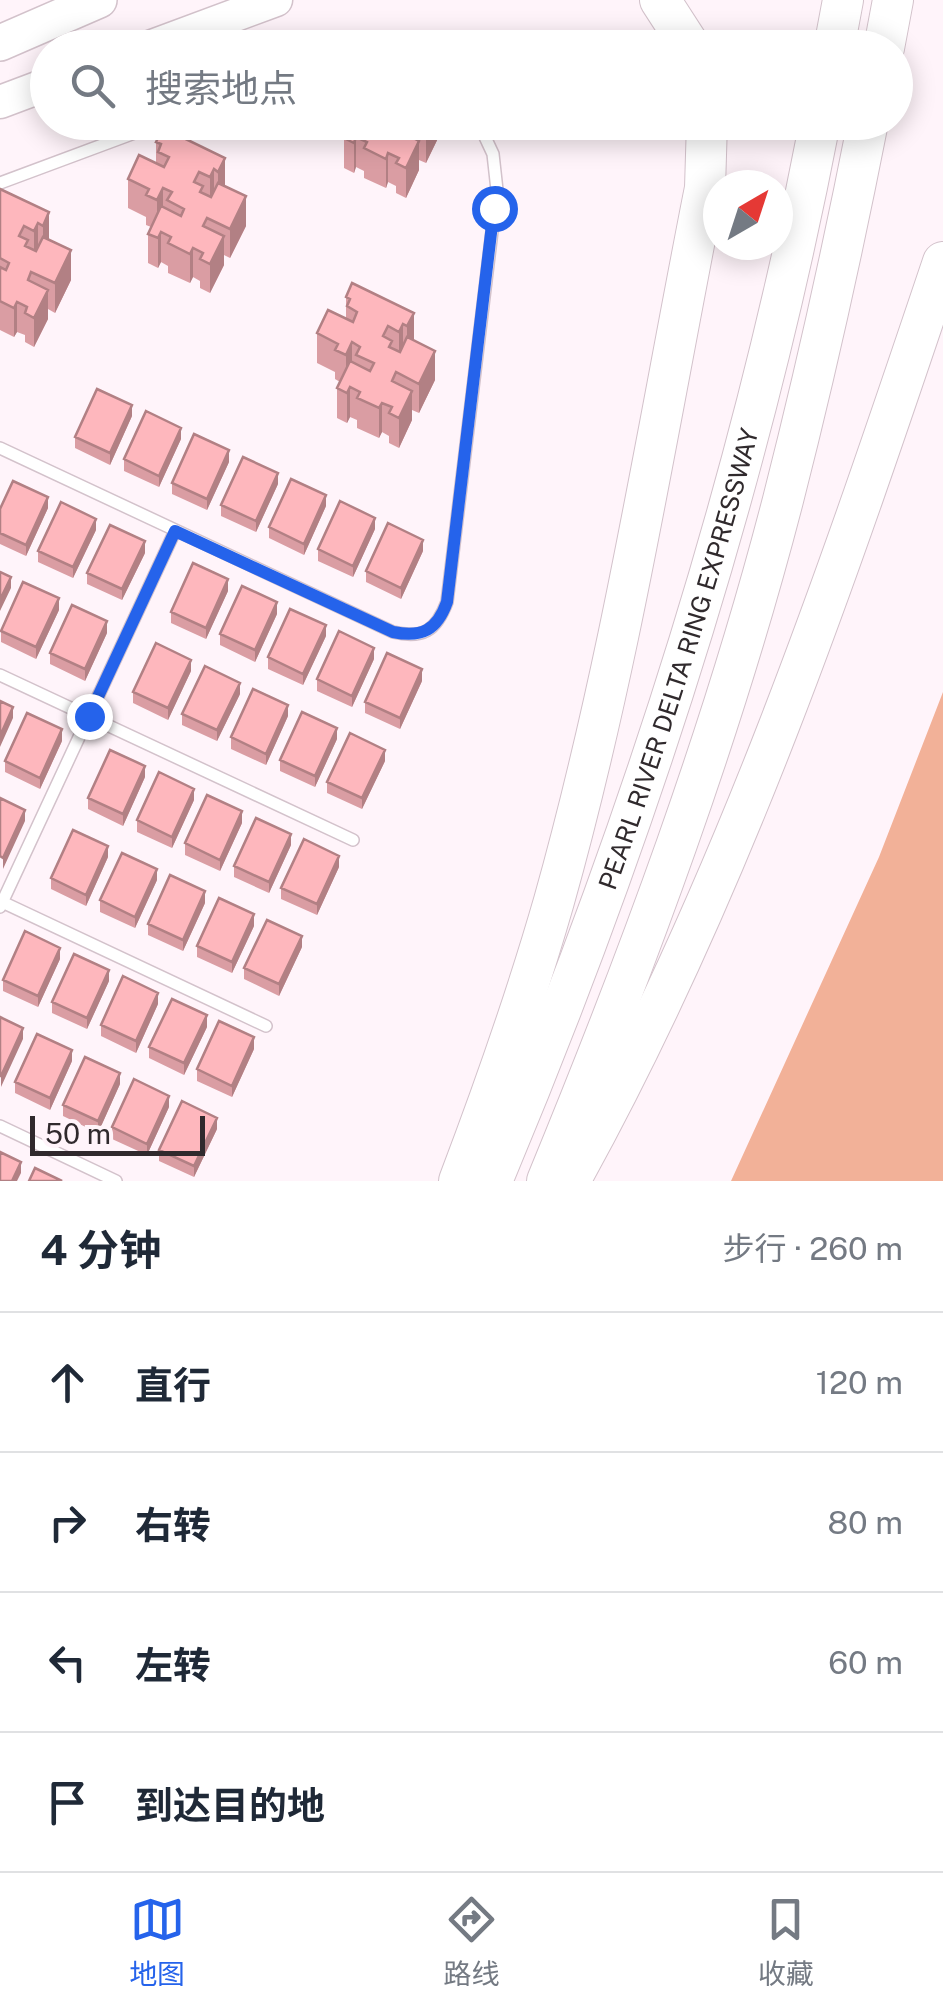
<!DOCTYPE html>
<html lang="zh">
<head>
<meta charset="utf-8">
<style>
  body { margin:0; font-family:"Public Sans","Noto Sans SC",sans-serif; background:#f6f6f7; color:#1f2937 }
  .compass { position:absolute; left:703px; top:170px; width:90px; height:90px; border-radius:50%; background:#fff; box-shadow:0 5px 25px #0003; rotate:39deg }
  .scale { position:absolute; left:30px; bottom:25px; width:175px; box-sizing:border-box; padding-left:10px; border:5px solid #302a2d; border-top:0; font-size:28px; line-height:35px; white-space:nowrap; color:#302a2d; -webkit-text-stroke:8px #fff4fa; paint-order:stroke }
  .stop { position:absolute; width:30px; height:30px; margin:-22px; border:8px solid #2563eb; border-radius:50%; background:#fff }
  .stop.end { background:#2563eb; border-color:#fff; box-shadow:0 2px 10px #0008 }
  .list { margin:0; padding:0; list-style:none }
  h2 { display:flex; justify-content:space-between; align-items:center; height:130px; margin:0; padding:0 40px; font-size:42px }
  h2 small { font-size:32px; font-weight:400; color:#747a83 }
  .list li { display:grid; grid-template-columns:65px 1fr auto; gap:30px; align-items:center; box-sizing:border-box; height:140px; padding:0 40px; border-top:2px solid #e0e1e3 }
  .list b { display:block; font-size:38px; white-space:nowrap }
  .list em { font-size:32px; font-style:normal; color:#747a83 }
  .icon { flex:none; width:55px; height:55px; fill:none; stroke:currentColor; stroke-width:2; stroke-linecap:round; stroke-linejoin:round }
  .map { position:relative; flex:none; width:943px; height:1181px; overflow:hidden }
  .search { position:absolute; background:#fff; box-shadow:0 5px 25px #0003; left:30px; right:30px; top:30px; height:110px; display:flex; align-items:center; gap:25px; box-sizing:border-box; padding:0 35px; border-radius:55px; color:#747a83; font-size:38px }
  .sheet { height:690px; background:#fff }
  nav { display:flex; justify-content:space-around; align-items:center; box-sizing:border-box; height:140px; border-top:2px solid #e0e1e3; background:#fff; font-size:28px; color:#747a83 }
  nav a { display:grid; justify-items:center; gap:5px }
  nav .on { color:#2563eb }
  .map>svg:first-child { display:block }
  .forest { fill:#f2b198 }
  .lines { fill:none; stroke-linecap:round; stroke-linejoin:round }
  .lane-casing { stroke:#d3c2cb; stroke-width:14 }
  .secondary-casing { stroke:#d3c2cb; stroke-width:35 }
  .primary-casing { stroke:#d3c2cb; stroke-width:38 }
  .highway-casing { stroke:#d3c2cb; stroke-width:42 }
  .lane { stroke:#fff; stroke-width:11 }
  .secondary { stroke:#fff; stroke-width:32 }
  .primary { stroke:#fff; stroke-width:35 }
  .highway { stroke:#fff; stroke-width:40 }
  .wall { fill:#da9da3 }
  .shaded-wall { fill:#b28084 }
  .building { fill:#feb7bd; stroke:#b28084; stroke-width:2.5 }
  .route { stroke:#2563eb; stroke-width:12 }
  .labels { text-anchor:middle; stroke-width:8; stroke-linejoin:round; paint-order:stroke }
  .street-label { font-size:25px; fill:#302a2d; stroke:#fff4fa }
</style>
</head>
<body>
<div class="map">
<svg width="943" height="1181" viewBox="0 0 943 1181">
  <rect width="100%" height="100%" fill="#fff4fa"/>
  <path class="forest" d="M943,692V1181H731L879,857Z"/>
  <g class="lines">
    <g class="lane-casing">
      <path id="lane" d="M369,48L407,39L431,48
        M0,183L164,122
        M0,448L393,632C423,639 436,631 447,602L497,190L493,154L478,122
        M0,675L353,840
        M0,901L266,1026
        M0,907L175,531
        M0,1126L116,1181"/>
    </g>
    <g class="secondary-casing">
      <path id="secondary" d="M147,48L276,0
        M0,102L48,84"/>
    </g>
    <g class="primary-casing">
      <path id="primary" d="M0,43L99,0"/>
    </g>
    <g class="highway-casing">
      <g id="highway">
        <path d="M660,0L691,48"/>
        <path d="M834,48L843,0"/>
        <path d="M884,48L893,0"/>
        <path d="M572,1177C732,888 838,574 943,262"/>
        <path d="M459,1181C494,1089 527,995 554,901C620,667 658,425 705,188L707,122"/>
        <path id="s1" d="M492,1181C635,841 750,485 820,122"/>
        <path d="M547,1181C638,960 723,732 783,500C815,375 843,249 868,122"/>
      </g>
    </g>
    <use href="#lane" class="lane"/>
    <use href="#secondary" class="secondary"/>
    <use href="#primary" class="primary"/>
    <use href="#highway" class="highway"/>
  </g>
  <path class="wall" d="M342,122H442V130L426,163L419,160V170L406,198L396,193V186L388,182L386,188L364,178V171L356,167L354,173L344,168V138L347,132L342,130Z
    M156,142L225,158V186L246,226L230,258L224,255V265L210,293L200,288V281L193,277L190,283L168,273V266L161,262L158,268L148,263V234L151,227L146,225V217L128,208V179L156,164Z
    M0,189L49,212V240L71,280L55,313L48,309V319L34,347L25,342V335L17,332L14,337L0,330Z
    M346,297L414,313V341L435,380L419,413L412,410V420L399,448L389,443V436L382,432L379,438L357,428V420L350,417L347,423L337,418V388L340,382L335,379V372L317,363V333L346,319Z
    M132,416L110,465L75,448V437Z
    M181,439L159,487L124,471V459Z
    M229,462L207,510L172,494V483Z
    M278,484L256,532L221,516V505Z
    M326,506L304,555L269,538V527Z
    M48,508L26,556L0,544V509Z
    M375,529L353,577L318,561V549Z
    M96,530L73,578L38,562V551Z
    M423,551L401,599L366,582V571Z
    M145,553L122,600L87,584V573Z
    M228,591L206,639L171,623V612Z
    M59,610L36,659L1,642V631Z
    M277,614L255,662L220,645V634Z
    M107,633L85,681L50,664V653Z
    M326,636L303,685L268,669V657Z
    M374,659L352,707L317,691V679Z
    M191,671L168,720L133,703V692Z
    M422,681L400,729L365,713V702Z
    M240,694L217,741L182,725V714Z
    M288,716L266,765L231,749V737Z
    M337,739L315,787L280,771V760Z
    M62,741L40,789L5,772V761Z
    M385,761L362,809L327,793V782Z
    M145,777L123,826L88,809V798Z
    M194,800L172,848L137,832V820Z
    M242,823L220,871L185,855V843Z
    M291,845L269,893L234,877V866Z
    M108,857L86,906L51,889V878Z
    M339,867L317,915L281,899V888Z
    M157,880L135,928L100,912V900Z
    M205,903L183,951L148,935V924Z
    M254,926L232,973L197,957V946Z
    M302,947L279,996L244,979V968Z
    M60,959L38,1007L3,991V980Z
    M109,981L87,1029L52,1013V1002Z
    M158,1004L136,1053L101,1036V1025Z
    M207,1027L184,1075L149,1058V1047Z
    M254,1049L232,1097L197,1081V1069Z
    M72,1061L50,1110L15,1093V1082Z
    M120,1084L98,1133L63,1116V1105Z
    M169,1107L147,1155L112,1139V1127Z
    M217,1129L194,1177L159,1161V1150Z"/>
  <path class="shaded-wall" d="M432,122H442V130L426,163V134Z
    M356,137V167L354,173V143Z
    M419,141V170L406,198V168Z
    M388,153V182L386,188V159Z
    M225,158V187L218,201V172Z
    M214,169V199L210,206V177Z
    M163,188V217L157,230V200Z
    M246,196V226L230,258V229Z
    M49,212V242L43,256V226Z
    M38,223V253L34,261V231Z
    M161,232V262L158,268V238Z
    M224,236V265L210,293V264Z
    M193,248V277L190,283V254Z
    M71,250V280L55,313V283Z
    M48,290V319L34,347V318Z
    M17,302V332L14,337V308Z
    M414,313V342L407,356V326Z
    M403,324V354L399,361V332Z
    M352,342V372L346,385V355Z
    M435,351V380L419,413V384Z
    M350,387V417L347,423V393Z
    M412,391V420L399,448V418Z
    M382,403V432L379,438V408Z
    M132,405V416L110,465V453Z
    M181,428V439L159,487V476Z
    M229,450V462L207,510V499Z
    M278,473V484L256,532V521Z
    M326,495V506L304,555V544Z
    M48,497V508L26,556V545Z
    M375,518V529L353,577V566Z
    M96,519V530L73,578V567Z
    M423,540V551L401,599V588Z
    M145,541V553L122,600V589Z
    M11,577V588L0,611V600Z
    M228,579V591L206,639V628Z
    M59,598V610L36,659V647Z
    M277,602V614L255,662V650Z
    M107,621V633L85,681V669Z
    M326,625V636L303,685V674Z
    M374,648V659L352,707V696Z
    M191,660V671L168,720V708Z
    M422,669V681L400,729V718Z
    M240,683V694L217,741V730Z
    M288,705V716L266,765V754Z
    M13,707V718L0,747V736Z
    M337,728V739L315,787V776Z
    M62,729V741L40,789V778Z
    M385,750V761L362,809V798Z
    M145,766V777L123,826V814Z
    M194,789V800L172,848V837Z
    M25,810V821L3,869V858Z
    M242,811V823L220,871V860Z
    M291,834V845L269,893V882Z
    M108,846V857L86,906V895Z
    M339,856V867L317,915V904Z
    M157,869V880L135,928V917Z
    M205,891V903L183,951V940Z
    M254,914V926L232,973V962Z
    M302,936V947L279,996V984Z
    M60,948V959L38,1007V996Z
    M109,970V981L87,1029V1018Z
    M158,993V1004L136,1053V1041Z
    M207,1015V1027L184,1075V1063Z
    M23,1028V1039L1,1087V1076Z
    M254,1037V1049L232,1097V1086Z
    M72,1050V1061L50,1110V1098Z
    M120,1073V1084L98,1133V1121Z
    M169,1096V1107L147,1155V1144Z
    M217,1118V1129L194,1177V1166Z
    M21,1162V1173L17,1181H12Z"/>
  <path class="building" d="M359,33L388,48H354L352,47Z
    M351,122H403L399,131L419,141L406,168L396,163L399,158L388,153L386,159L364,148L367,142L356,137L354,143L344,138Z
    M403,122H432L426,134Z
    M163,128L225,158L218,172L214,169L210,177L199,172L194,182L203,186L200,192L211,197L218,183L246,196L230,229L207,218L203,226L224,236L210,264L200,259L203,253L193,248L190,254L168,243L171,237L161,232L158,238L148,234L161,206L181,216L184,209L167,200L172,192L163,188L157,200L146,195L149,189L128,179L139,155L164,167L169,157L158,152L161,144L156,142Z
    M0,189L49,212L43,226L38,223L34,231L24,226L19,236L28,240L25,246L36,251L43,237L71,250L55,283L31,272L28,280L48,290L34,318L25,313L27,307L17,302L14,308L0,301V267L6,270L9,263L0,258Z
    M352,283L414,313L407,326L403,324L399,332L388,326L383,336L392,341L389,347L400,352L407,337L435,351L419,384L396,372L392,381L412,391L399,418L389,413L392,407L382,403L379,408L357,398L360,392L350,387L347,393L337,388L350,361L370,371L374,363L356,355L360,347L352,342L346,355L335,350L338,344L317,333L328,310L353,322L357,312L347,306L350,299L346,297Z
    M97,389L132,405L110,453L75,437Z
    M146,411L181,428L159,476L124,459Z
    M194,434L229,450L207,499L172,483Z
    M243,457L278,473L256,521L221,505Z
    M291,479L326,495L304,544L269,527Z
    M13,481L48,497L26,545L0,533V509Z
    M340,501L375,518L353,566L318,549Z
    M61,502L96,519L73,567L38,551Z
    M388,523L423,540L401,588L366,571Z
    M110,525L145,541L122,589L87,573Z
    M193,563L228,579L206,628L171,612Z
    M0,572L11,577L0,600Z
    M23,582L59,598L36,647L1,631Z
    M242,586L277,602L255,650L220,634Z
    M72,605L107,621L85,669L50,653Z
    M290,609L326,625L303,674L268,657Z
    M339,631L374,648L352,696L317,679Z
    M156,643L191,660L168,708L133,692Z
    M387,653L422,669L400,718L365,702Z
    M205,666L240,683L217,730L182,714Z
    M253,689L288,705L266,754L231,737Z
    M0,701L13,707L0,736Z
    M302,712L337,728L315,776L280,760Z
    M27,713L62,729L40,778L5,761Z
    M350,733L385,750L362,798L327,782Z
    M110,750L145,766L123,814L88,798Z
    M159,772L194,789L172,837L137,820Z
    M207,795L242,811L220,860L185,843Z
    M0,798L25,810L3,858L0,856Z
    M256,818L291,834L269,882L234,866Z
    M73,830L108,846L86,895L51,878Z
    M304,839L339,856L317,904L281,888Z
    M122,853L157,869L135,917L100,900Z
    M170,875L205,891L183,940L148,924Z
    M219,898L254,914L232,962L197,946Z
    M267,920L302,936L279,984L244,968Z
    M25,931L60,948L38,996L3,980Z
    M74,954L109,970L87,1018L52,1002Z
    M123,976L158,993L136,1041L101,1025Z
    M172,999L207,1015L184,1063L149,1047Z
    M0,1017L23,1028L1,1076H0Z
    M219,1021L254,1037L232,1086L197,1069Z
    M37,1034L72,1050L50,1098L15,1082Z
    M85,1057L120,1073L98,1121L63,1105Z
    M134,1079L169,1096L147,1144L112,1127Z
    M182,1101L217,1118L194,1166L159,1150Z
    M0,1152L21,1162L12,1181H0Z
    M35,1168L62,1181H29Z"/>
  <g class="lines">
    <path class="route" d="M89,716L175,531L393,632C422,638 437,630 447,602L494,208"/>
  </g>
  <g class="labels">
    <g class="street-label">
      <text dy="9" stroke="none"><textPath href="#s1" startOffset="555">PEARL RIVER DELTA RING EXPRESSWAY</textPath></text>
    </g>
  </g>
</svg>
<svg class="compass" viewBox="-18 -18 36 36"><path d="M0-13l5 13h-10z" fill="#e53935"/><path d="M0 13l5-13h-10z" fill="#747a83"/></svg>
<div class="scale">50 m</div>
<div class="stop" style="left:494px;top:208px"></div>
<div class="stop end" style="left:89px;top:716px"></div>
<div class="search"><svg class="icon" aria-label="search" viewBox="0 0 24 24"><circle cx="10" cy="10" r="6"/><path d="M15 15l6 6"/></svg>搜索地点</div>
</div>
<section class="sheet">
<h2>4 分钟<small>步行 · 260 m</small></h2>
<ul class="list">
<li><svg class="icon" aria-label="ahead" viewBox="0 0 24 24"><path d="M12 20V5M6 11l6-6 6 6"/></svg><div><b>直行</b></div><em>120 m</em></li>
<li><svg class="icon" aria-label="right" viewBox="0 0 24 24"><path d="M7 20v-9h11M14 6l5 5-5 5"/></svg><div><b>右转</b></div><em>80 m</em></li>
<li><svg class="icon" aria-label="left" viewBox="0 0 24 24"><path d="M17 20v-9H6M10 6l-5 5 5 5"/></svg><div><b>左转</b></div><em>60 m</em></li>
<li><svg class="icon" aria-label="arrive" viewBox="0 0 24 24"><path d="M6 21V4h12l-3 4 3 4H6"/></svg><div><b>到达目的地</b></div></li>
</ul>
</section>
<nav>
<a class="on"><svg class="icon" aria-label="map" viewBox="0 0 24 24"><path d="M3 6l6-2 6 2 6-2v14l-6 2-6-2-6 2zM9 4v14M15 6v14"/></svg>地图</a>
<a><svg class="icon" aria-label="directions" viewBox="0 0 24 24"><path d="M12 3l9 9-9 9-9-9zM9 14v-3h6M13 9l2 2-2 2"/></svg>路线</a>
<a><svg class="icon" aria-label="saved" viewBox="0 0 24 24"><path d="M7 4h10v16l-5-4-5 4z"/></svg>收藏</a>
</nav>
</body>
</html>
